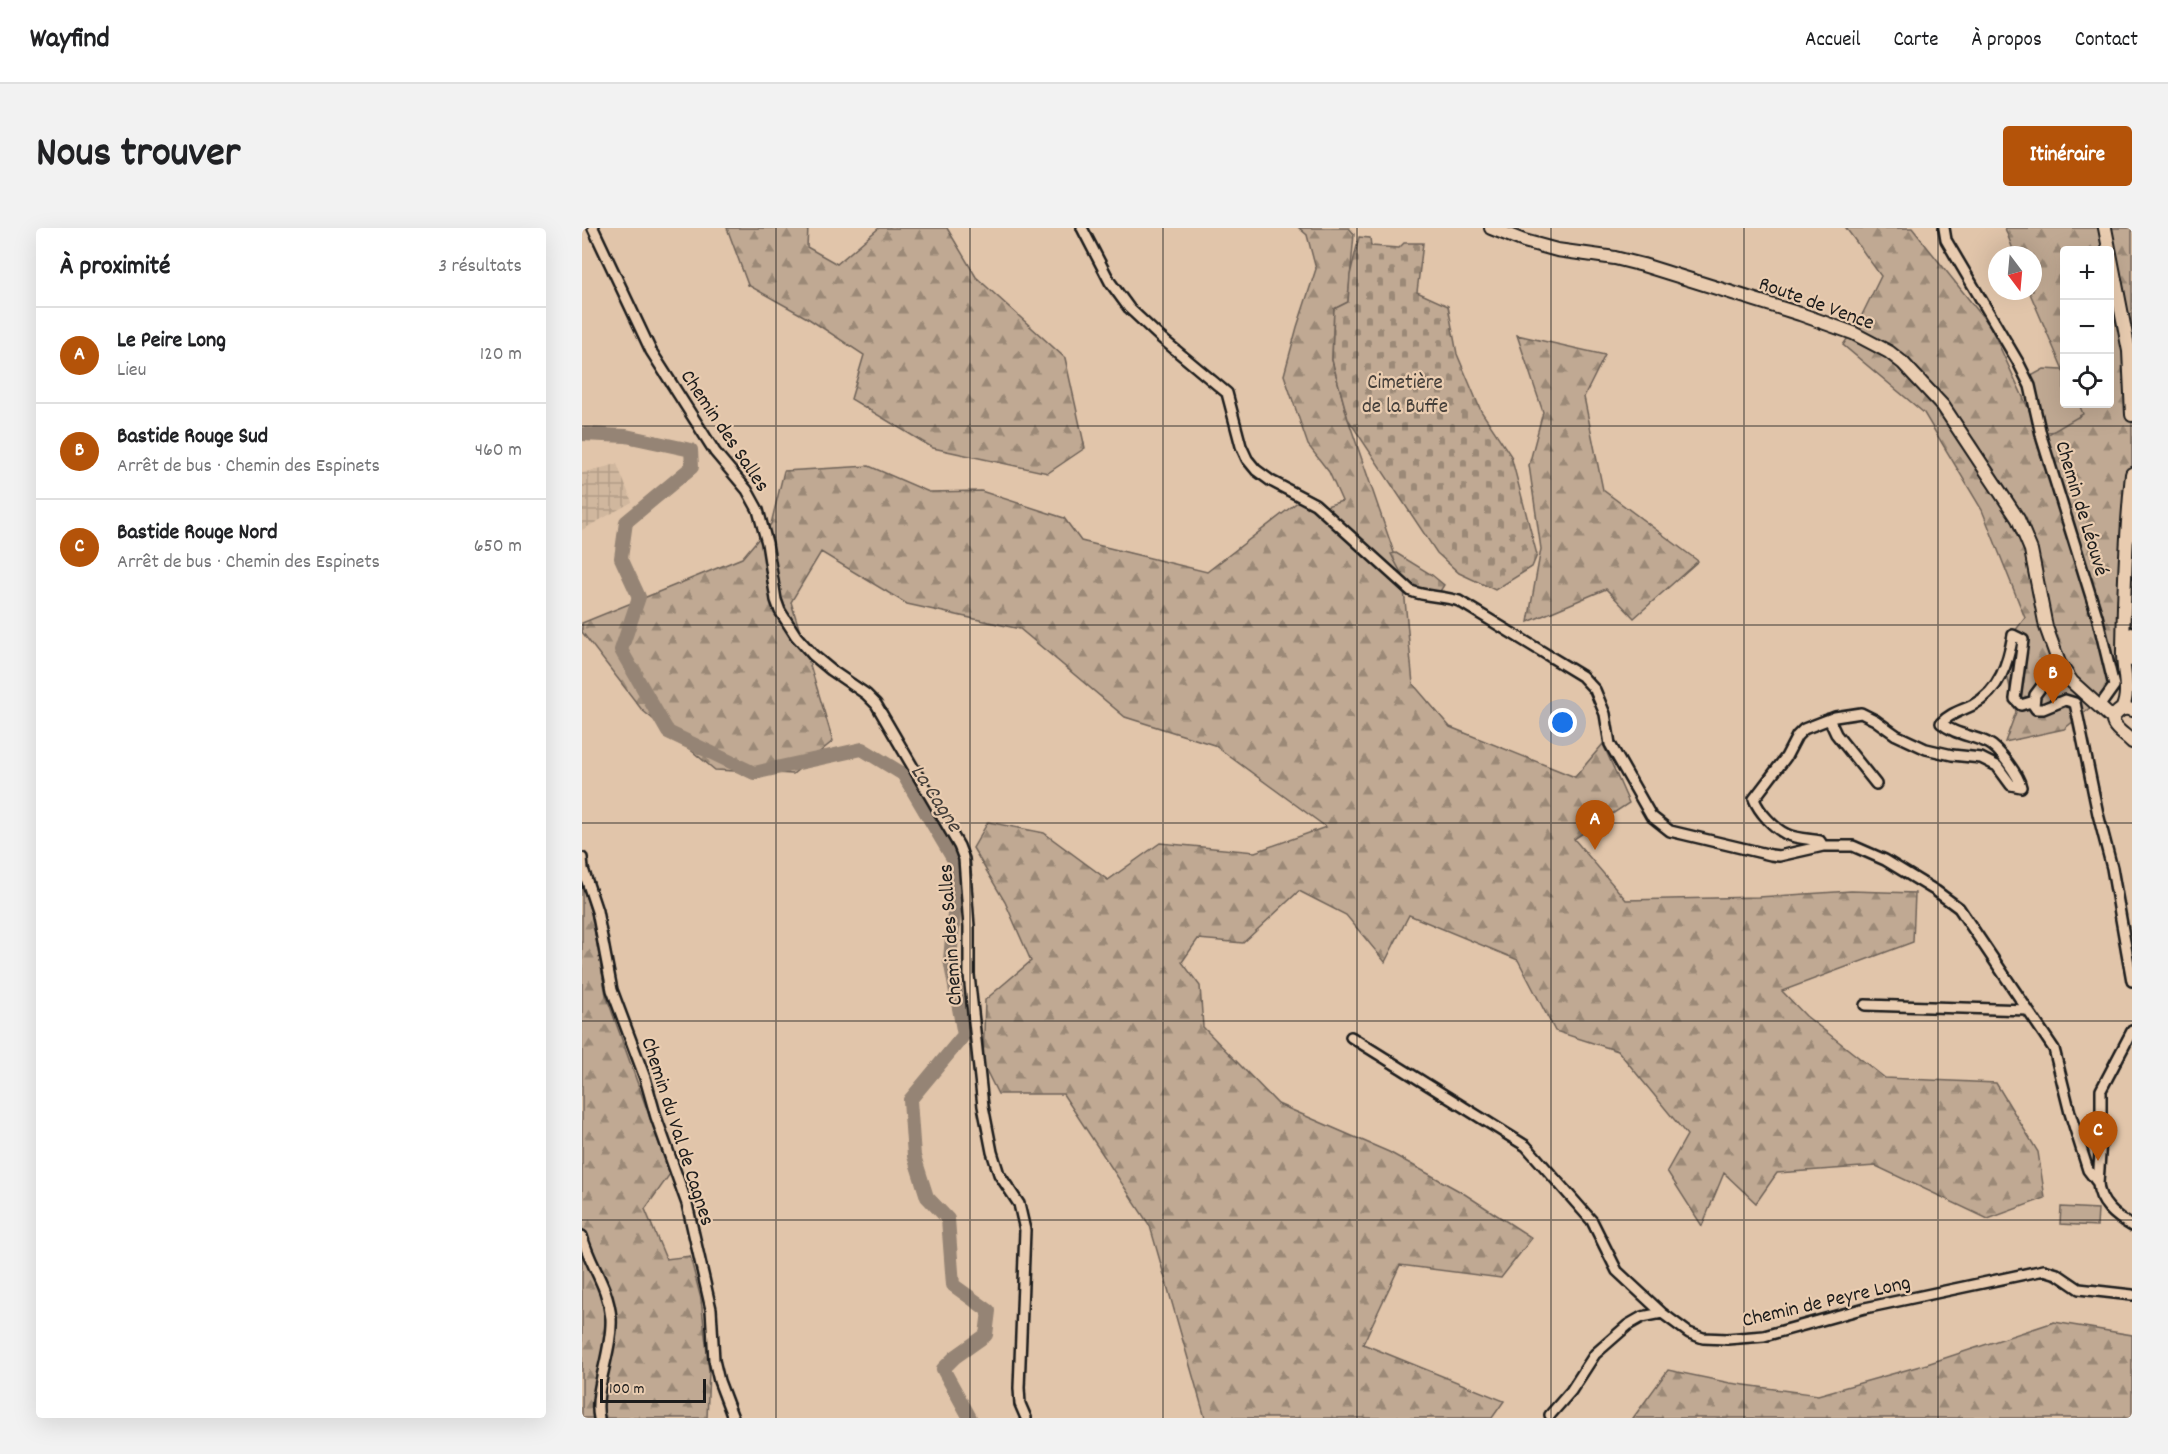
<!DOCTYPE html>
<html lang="fr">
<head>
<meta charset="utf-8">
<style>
  body { margin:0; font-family:Dekko,sans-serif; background:#f2f2f2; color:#202124 }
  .controls { position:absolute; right:18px; top:18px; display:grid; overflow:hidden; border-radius:6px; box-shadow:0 6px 24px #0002 }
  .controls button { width:54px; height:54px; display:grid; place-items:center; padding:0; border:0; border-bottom:2px solid #e0e0e0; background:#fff; color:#202124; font:30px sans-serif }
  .compass { position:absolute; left:1406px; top:18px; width:54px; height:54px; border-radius:50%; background:#fff; box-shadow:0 6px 24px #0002; rotate:164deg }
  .scale { position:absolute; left:18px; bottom:15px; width:106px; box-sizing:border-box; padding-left:6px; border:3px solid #1c1c1c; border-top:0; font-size:16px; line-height:21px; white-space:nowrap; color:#1c1c1c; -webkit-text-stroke:4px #e9ccb0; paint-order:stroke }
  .you { position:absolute; left:981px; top:495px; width:21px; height:21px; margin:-15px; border:4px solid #fff; border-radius:50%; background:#1a73e8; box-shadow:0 0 0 9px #1a73e833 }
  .badge { display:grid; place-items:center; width:39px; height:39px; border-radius:50%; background:#b45309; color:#fff; font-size:20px; font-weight:700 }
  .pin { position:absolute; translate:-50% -50px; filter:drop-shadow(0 2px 3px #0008) }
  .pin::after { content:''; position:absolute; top:32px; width:21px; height:18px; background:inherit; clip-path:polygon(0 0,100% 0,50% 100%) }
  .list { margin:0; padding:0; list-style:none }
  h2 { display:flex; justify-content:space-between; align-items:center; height:78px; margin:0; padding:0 24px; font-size:26px }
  h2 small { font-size:20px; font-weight:400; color:#757577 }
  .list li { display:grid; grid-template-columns:39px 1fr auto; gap:18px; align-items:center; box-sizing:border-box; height:96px; padding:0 24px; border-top:2px solid #e0e0e0 }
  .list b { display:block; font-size:22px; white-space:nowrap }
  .list p { margin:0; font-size:20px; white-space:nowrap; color:#757577 }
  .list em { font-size:20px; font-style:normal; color:#757577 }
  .icon { flex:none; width:33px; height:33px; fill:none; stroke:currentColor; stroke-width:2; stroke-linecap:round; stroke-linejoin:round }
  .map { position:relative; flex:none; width:1550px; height:1190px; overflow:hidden; border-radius:6px }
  header { display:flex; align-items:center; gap:36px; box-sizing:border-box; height:84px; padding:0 30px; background:#fff; border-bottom:2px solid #e0e0e0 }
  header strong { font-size:28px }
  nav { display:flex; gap:33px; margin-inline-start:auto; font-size:21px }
  .intro { display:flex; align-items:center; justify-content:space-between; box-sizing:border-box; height:144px; padding:0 36px }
  h1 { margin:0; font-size:42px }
  .button { padding:15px 27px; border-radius:6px; background:#b45309; color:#fff; font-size:21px; font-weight:700 }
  main { display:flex; gap:36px; padding:0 36px }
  aside { flex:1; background:#fff; border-radius:6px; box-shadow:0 6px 24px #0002 }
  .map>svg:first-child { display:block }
  .industrial { fill:url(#industrial-grid) }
  .green { fill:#c0a993; stroke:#6e6258; stroke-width:1.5 }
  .forest { fill:url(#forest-firs); stroke:#6e6258; stroke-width:1.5 }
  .cemetery { fill:url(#cemetery-stones); stroke:#6e6258; stroke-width:1.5 }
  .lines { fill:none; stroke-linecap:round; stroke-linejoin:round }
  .river { stroke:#958474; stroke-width:14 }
  .minor-casing { stroke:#1c1c1c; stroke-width:14 }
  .major-casing { stroke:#1c1c1c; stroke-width:16 }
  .minor { stroke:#e9ccb0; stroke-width:9 }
  .major { stroke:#e9ccb0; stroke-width:12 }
  .grid { fill:none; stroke:#1c1c1c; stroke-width:1.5; stroke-opacity:0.55 }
  .labels { text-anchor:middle; stroke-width:4.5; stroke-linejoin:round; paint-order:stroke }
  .street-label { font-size:21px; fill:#1c1c1c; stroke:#e9ccb0 }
  .park-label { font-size:21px; fill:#453f3a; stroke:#e9ccb0 }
  .water-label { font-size:22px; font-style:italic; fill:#46403b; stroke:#e9ccb0 }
</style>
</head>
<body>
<header>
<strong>Wayfind</strong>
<nav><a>Accueil</a><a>Carte</a><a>À propos</a><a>Contact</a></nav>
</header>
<div class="intro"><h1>Nous trouver</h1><a class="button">Itinéraire</a></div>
<main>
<aside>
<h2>À proximité<small>3 résultats</small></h2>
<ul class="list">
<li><span class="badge">A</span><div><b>Le Peire Long</b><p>Lieu</p></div><em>120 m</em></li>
<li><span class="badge">B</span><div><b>Bastide Rouge Sud</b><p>Arrêt de bus · Chemin des Espinets</p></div><em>460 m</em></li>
<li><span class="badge">C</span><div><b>Bastide Rouge Nord</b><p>Arrêt de bus · Chemin des Espinets</p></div><em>650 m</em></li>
</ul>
</aside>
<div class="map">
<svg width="1550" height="1190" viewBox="0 0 1550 1190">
  <defs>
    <pattern id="industrial-grid" width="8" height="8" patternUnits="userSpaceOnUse" patternTransform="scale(1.5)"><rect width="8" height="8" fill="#d0b79e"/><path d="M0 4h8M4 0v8" fill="none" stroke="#b29d88"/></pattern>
    <pattern id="forest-firs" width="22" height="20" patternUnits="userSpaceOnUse" patternTransform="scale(1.5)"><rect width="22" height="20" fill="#c0a993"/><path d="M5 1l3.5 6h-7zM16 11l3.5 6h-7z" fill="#9b8977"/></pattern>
    <pattern id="cemetery-stones" width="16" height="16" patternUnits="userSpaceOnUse" patternTransform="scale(1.5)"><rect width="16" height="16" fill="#c0a993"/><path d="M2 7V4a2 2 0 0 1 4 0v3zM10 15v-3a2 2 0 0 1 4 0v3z" fill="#9b8977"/></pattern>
  </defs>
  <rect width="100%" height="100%" fill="#e1c5aa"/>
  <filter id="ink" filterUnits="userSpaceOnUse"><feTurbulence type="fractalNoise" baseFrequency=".0167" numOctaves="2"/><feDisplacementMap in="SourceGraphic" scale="12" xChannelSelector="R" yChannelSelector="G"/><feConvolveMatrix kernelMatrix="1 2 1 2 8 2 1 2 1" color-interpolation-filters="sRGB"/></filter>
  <g filter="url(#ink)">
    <path class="industrial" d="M35,236L50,274L0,302V245Z"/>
    <path class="green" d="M1462,141L1480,142L1482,145V176H1503L1508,188L1484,202L1456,205L1442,152Z
      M1479,979L1516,981L1515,998L1478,996Z"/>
    <path class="forest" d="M145,0H226L225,19L255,36L297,0H365L394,49L483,130L503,220L466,245L351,220L269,171L282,127L227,91L166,57Z
      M717,0H767L772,6L766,74L752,81L750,132L766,191L821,351L831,456L868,499L993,549L1021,516L1047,575L992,611L1044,672L1176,669L1269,663L1333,665L1331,714L1200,763L1224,788L1303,850L1414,855L1456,924L1463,970L1406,991L1294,938L1195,945L1174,975L1142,945L1120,998L1085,943L1105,907L1036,823L973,803L936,732L827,687L803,734L764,687L717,663L661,715L616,711L600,734L618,758L621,799L696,876L807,924L881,965L950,1010L919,1050L818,1037L781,1116L922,1173L910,1190H623L568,998L481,866H416L401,836L403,772L449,733L423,674L391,620L406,594L462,605L526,652L578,615L673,624L744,599L632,517L543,489L438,401L325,376L239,324L209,374L251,513L211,546L133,542L60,482L0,404V395L160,330L189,296L202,243L287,238L347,264L399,263L482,290L499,313L625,344L717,273L732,282L760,273L747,244L726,217L702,147L715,99L734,41L725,7Z
      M1264,0H1330L1408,98L1460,210L1501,186L1497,176H1528V22H1482V144L1447,63H1451V27H1433L1423,0H1550V445L1482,501L1423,514L1434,484L1421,431L1426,412L1443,390L1400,282L1342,185L1261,117L1277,93L1299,48Z
      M935,107L1023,127L1002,169L1021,262L1116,333L1052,390L1024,361L946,394L959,321L947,237L961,184Z
      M0,656L10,688L24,767L88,946L63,981L84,1031L108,1028L119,1071L127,1143L125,1190H0Z
      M1472,1094L1550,1107V1190H1051L1086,1142L1148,1155L1236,1167L1345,1136Z"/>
    <path class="cemetery" d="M777,9L788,10L789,18L817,20L822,15H841L835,64L866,78L875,126L899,183L929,228L955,327L950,339L913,362L877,345L855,325L766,191L750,132L752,81L766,74L768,47Z
      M814,325L850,347L862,357L857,365C824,357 825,356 809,326Z"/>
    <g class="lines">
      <path class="river" d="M0,206L44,208L109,222L110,239L44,294L39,330L57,369L39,422L86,504L172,545L280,521L321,546L376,639L368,732L382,807L328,872L332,928L345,969L366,991L371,1057L407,1083L404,1107L373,1129L361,1141L388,1190"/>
      <g class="minor-casing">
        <path id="minor" d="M11,0L69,123L133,224L165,262L176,282L185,315L194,372L198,383L214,408L231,427L249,442L284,466L294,476L377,618L382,631L387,699V747L401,878L410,924L417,946L437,976L443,1002L437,1160L438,1176L444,1190
          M500,0L528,54L547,80L578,109L645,165L659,218L665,231L674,242L689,253L733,276L829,363C845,369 861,368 877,373L1000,448L1013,462L1023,486L1028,516L1069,588L1088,603L1189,627L1197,628L1241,618
          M1362,0L1364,12L1436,134L1448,158L1460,211L1515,388L1532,458L1517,479
          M1477,435L1453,467L1452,478L1454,481H1461L1483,472L1493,475L1516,586L1530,640L1550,753
          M1452,478L1449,474L1439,477L1433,471L1441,412L1431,407C1426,435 1418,462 1391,477C1379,483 1368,485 1359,495C1373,507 1390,507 1406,515C1417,520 1437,548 1439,559L1429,557L1415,538L1399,530L1370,527L1344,521L1314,507L1293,492L1279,485L1253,489L1222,501L1215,508L1204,529L1172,571C1177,584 1192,600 1204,606C1214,611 1227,611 1238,613L1241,618H1271L1303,632L1354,663L1377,680L1472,821L1488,885L1506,942L1516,955
          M1247,491L1254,506L1294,556
          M0,630L1,641L15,683L30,762L63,850L74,889L105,976L129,1081L132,1132L137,1153L151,1190
          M1283,777L1446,782
          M1550,803L1519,862V911L1516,955C1517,975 1533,988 1550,998
          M769,809L944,918L1010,993L1035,1043L1080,1085L1107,1105L1121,1110L1145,1111L1182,1108L1283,1080L1462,1042L1475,1046L1497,1061L1550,1067
          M0,1008C8,1038 26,1057 29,1090C31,1122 11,1163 17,1190
          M968,1187L989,1163L1013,1126L1046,1097L1060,1089L1080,1085"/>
      </g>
      <g class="major-casing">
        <path id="major" d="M909,0L942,13L975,22L1033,30L1061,37L1218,86L1271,105L1307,124L1321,135L1361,178L1436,291L1449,322L1464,399L1477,435L1490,454L1531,491
          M1523,0L1547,123L1550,187
          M1550,406V432
          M1540,481C1549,464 1540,441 1541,422C1542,363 1544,304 1550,246
          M1550,482C1545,480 1540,480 1536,484C1521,496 1544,506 1550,514"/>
      </g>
      <use href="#minor" class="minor"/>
      <use href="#major" class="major"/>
    </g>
  </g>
  <path class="grid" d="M194,0V1190M388,0V1190M581,0V1190M775,0V1190M969,0V1190M1162,0V1190M1356,0V1190M0,198H1550M0,397H1550M0,595H1550M0,793H1550M0,992H1550"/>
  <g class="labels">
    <g class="street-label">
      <text transform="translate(1235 74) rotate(20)" y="7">Route de Vence</text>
      <text transform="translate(144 202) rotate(56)" y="7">Chemin des Salles</text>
      <text transform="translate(1501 280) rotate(73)" y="7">Chemin de Léouvé</text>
      <text transform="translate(367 707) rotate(-94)" y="7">Chemin des Salles</text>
      <text transform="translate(97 903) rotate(72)" y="7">Chemin du Val de Cagnes</text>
      <text transform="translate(1244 1072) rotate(-13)" y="7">Chemin de Peyre Long</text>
    </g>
    <g class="park-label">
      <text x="823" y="160">Cimetière<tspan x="823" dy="24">de la Buffe</tspan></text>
    </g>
    <g class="water-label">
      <text transform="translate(356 569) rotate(57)" y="8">La Cagne</text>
    </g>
  </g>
</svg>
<div class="controls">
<button>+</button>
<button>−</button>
<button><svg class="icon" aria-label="locate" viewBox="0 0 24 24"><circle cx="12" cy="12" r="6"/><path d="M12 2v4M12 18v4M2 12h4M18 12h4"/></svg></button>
</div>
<svg class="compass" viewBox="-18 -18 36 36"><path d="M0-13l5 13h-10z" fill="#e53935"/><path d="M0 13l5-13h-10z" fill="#757577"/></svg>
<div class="scale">100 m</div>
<div class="you"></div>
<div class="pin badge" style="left:1013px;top:622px">A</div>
<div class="pin badge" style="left:1471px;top:476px">B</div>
<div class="pin badge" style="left:1516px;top:933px">C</div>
</div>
</main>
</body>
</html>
